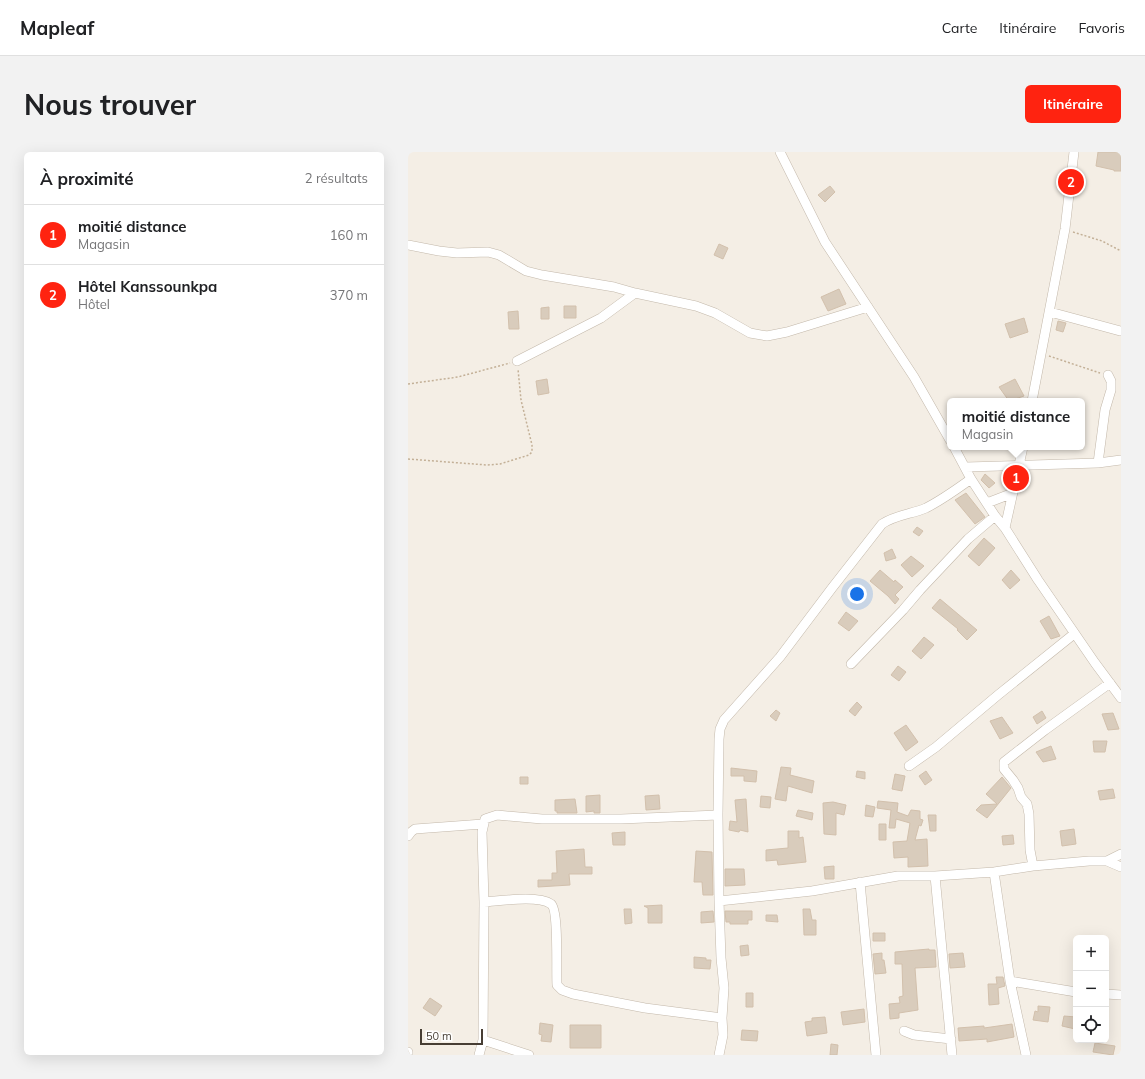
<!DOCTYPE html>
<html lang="fr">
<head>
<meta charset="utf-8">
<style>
  body { margin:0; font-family:Mulish,sans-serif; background:#f2f2f2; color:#202124 }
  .controls { position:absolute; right:12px; bottom:12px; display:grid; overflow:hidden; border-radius:6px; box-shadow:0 4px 16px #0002 }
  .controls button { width:36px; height:36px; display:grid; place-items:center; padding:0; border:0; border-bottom:1px solid #e0e0e0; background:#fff; color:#202124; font:20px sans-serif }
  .scale { position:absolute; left:12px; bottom:10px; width:63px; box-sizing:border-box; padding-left:4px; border:2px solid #473e34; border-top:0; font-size:11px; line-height:14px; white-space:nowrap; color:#473e34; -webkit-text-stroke:3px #fff; paint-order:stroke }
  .you { position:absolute; left:449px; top:442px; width:14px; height:14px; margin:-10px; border:3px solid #fff; border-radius:50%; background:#1a73e8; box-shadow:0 0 0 6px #1a73e833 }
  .badge { display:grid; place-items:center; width:26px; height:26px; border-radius:50%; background:#ff2310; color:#fff; font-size:13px; font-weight:700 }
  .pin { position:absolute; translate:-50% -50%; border:2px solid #fff; box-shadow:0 1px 4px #0006 }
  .popup { position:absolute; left:539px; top:246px; width:138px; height:52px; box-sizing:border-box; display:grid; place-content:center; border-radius:6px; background:#fff; filter:drop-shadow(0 1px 3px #0005); font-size:13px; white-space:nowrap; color:#757577 }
  .popup b { font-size:15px; color:#202124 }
  .popup::after { content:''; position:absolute; left:50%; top:100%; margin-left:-8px; border:8px solid transparent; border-top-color:#fff }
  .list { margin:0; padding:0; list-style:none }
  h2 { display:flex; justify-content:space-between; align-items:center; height:52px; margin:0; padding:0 16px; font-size:17px }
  h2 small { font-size:13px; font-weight:400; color:#757577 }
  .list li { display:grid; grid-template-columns:26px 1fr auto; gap:12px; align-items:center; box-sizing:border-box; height:60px; padding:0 16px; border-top:1px solid #e0e0e0 }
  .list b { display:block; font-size:15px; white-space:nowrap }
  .list p { margin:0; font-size:13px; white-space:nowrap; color:#757577 }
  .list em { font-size:13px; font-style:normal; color:#757577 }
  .icon { flex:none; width:22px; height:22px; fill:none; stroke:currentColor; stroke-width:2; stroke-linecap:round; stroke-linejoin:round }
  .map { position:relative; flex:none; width:713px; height:903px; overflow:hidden; border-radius:6px }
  header { display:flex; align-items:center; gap:24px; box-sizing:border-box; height:56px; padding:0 20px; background:#fff; border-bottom:1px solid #e0e0e0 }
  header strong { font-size:19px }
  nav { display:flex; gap:22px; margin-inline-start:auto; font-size:14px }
  .intro { display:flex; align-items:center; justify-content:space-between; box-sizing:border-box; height:96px; padding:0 24px }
  h1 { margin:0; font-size:28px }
  .button { padding:10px 18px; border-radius:6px; background:#ff2310; color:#fff; font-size:14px; font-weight:700 }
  main { display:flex; gap:24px; padding:0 24px }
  aside { flex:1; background:#fff; border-radius:6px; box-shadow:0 4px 16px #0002 }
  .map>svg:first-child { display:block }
  .building { fill:#d9ccbc; stroke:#d2c0ac }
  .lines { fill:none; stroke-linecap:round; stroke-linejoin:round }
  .minor-casing { stroke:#c3b8aa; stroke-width:10 }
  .path { stroke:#c3b097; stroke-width:1.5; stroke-dasharray:2 2; stroke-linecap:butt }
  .minor { stroke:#fff; stroke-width:9 }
</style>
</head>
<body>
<header>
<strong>Mapleaf</strong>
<nav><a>Carte</a><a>Itinéraire</a><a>Favoris</a></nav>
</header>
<div class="intro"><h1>Nous trouver</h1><a class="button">Itinéraire</a></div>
<main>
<aside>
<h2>À proximité<small>2 résultats</small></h2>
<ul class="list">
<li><span class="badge">1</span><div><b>moitié distance</b><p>Magasin</p></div><em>160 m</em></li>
<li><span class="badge">2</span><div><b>Hôtel Kanssounkpa</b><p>Hôtel</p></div><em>370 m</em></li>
</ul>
</aside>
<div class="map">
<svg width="713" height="903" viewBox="0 0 713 903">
  <rect width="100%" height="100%" fill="#f4eee5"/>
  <path class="building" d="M690,0H713V19H706V18L688,14Z
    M422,34L427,40L417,50L410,43Z
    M311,92L320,96L315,107L306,103Z
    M431,137L438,152L420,159L413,145Z
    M156,154H168V166H156Z
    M141,155V167H133V156Z
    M110,159L111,177H101L100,160Z
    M616,166L620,180L602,186L597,172Z
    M650,169L658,171L655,180L648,178Z
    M139,227L141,241L130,243L128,229Z
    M607,227L616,244L601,249L591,235Z
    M577,322L587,331L581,336L573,328Z
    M558,341L577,365L567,372L547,348Z
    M509,375L515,379L511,384L505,380Z
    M576,386L587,396L571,414L560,404Z
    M484,397L488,406L478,409L476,401Z
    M503,404L516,414L504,425L493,413Z
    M472,418L486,430L487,428L495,435L487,443L491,447L487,452L480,444L462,429Z
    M603,418L612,428L602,437L594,428Z
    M532,447L569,478L559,488L549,478L550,477L524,456Z
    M438,460L450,469L441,479L430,471Z
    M641,464L652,484L643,487L632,469Z
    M516,485L526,493L513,507L504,499Z
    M490,514L498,520L491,529L483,523Z
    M449,550L454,555L447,564L441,559Z
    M368,558L372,561L368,569L362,564Z
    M634,559L638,566L629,572L625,565Z
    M705,561L711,577L700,578L694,562Z
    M594,565L605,581L592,587L582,569Z
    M498,573L510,590L498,599L486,581Z
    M685,589H699L697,600H686Z
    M643,594L648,607L635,610L628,600Z
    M373,615L383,616L382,623L406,629L404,641L380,634L378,649L367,647Z
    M323,616L349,619L348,630L336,629V624H323Z
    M449,619L457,620V627L448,625Z
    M518,619L524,628L517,633L511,624Z
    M487,622L497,624L494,639L484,637Z
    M112,625H120V632H112Z
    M594,625L603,636L579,666L568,658L573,653L589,652L578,642Z
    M705,637L707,646L692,648L690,639Z
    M192,643V661H186V659L178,660V644Z
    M251,643L252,657L238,658L237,644Z
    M353,644L363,645L362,656L352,655Z
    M167,647L169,661H149V659H147V648Z
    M338,647L340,680L332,678L331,680L321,678L322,669L329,670L327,648Z
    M470,649L490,651L489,660L500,664L503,658L512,659V667L515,668L513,674L511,673L507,688L519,687L520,714L500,715V705L486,706L485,690L499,689L502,671L488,667L487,676H481L483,658L469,656Z
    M425,650L438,653L436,663L428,661V683L416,682L415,651Z
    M458,653L467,655L465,665L457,664Z
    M390,658L405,661L404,668L388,664Z
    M520,663H528V679H522Z
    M471,672H478V688H471Z
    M666,677L668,692L654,694L652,679Z
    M380,679H391V686L395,685L398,710L370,713L369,708L358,709V698L380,696Z
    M217,680V693H205L204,681Z
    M605,683L606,692L595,693L594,684Z
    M176,697L177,715H184V722H161L162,733L130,735V728H144V721H149L148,699Z
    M288,699L304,700L305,743H295L294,730H286Z
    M426,714V727H417L416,715Z
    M317,717H336L337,733L317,734Z
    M254,753V771H240V756L236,754Z
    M216,757H223L224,771L217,772Z
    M395,757H402L404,768H408V783H396Z
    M305,759L306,770L293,771V760Z
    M317,759H344V768H340V772H322V770H318Z
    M358,763H369L370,770L358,769Z
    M465,781H477V789H465Z
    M340,793L341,803L333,804L332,794Z
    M521,797V798H527L528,815L507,816L510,858L491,861V866L482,867L481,852L492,851L491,845L495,844L494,812H487V800Z
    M474,801V808H476L478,821L467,822L465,802Z
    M555,801L557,815L542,816L541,802Z
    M286,805L298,806V808H303L302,817L286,816Z
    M588,825H595L597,834L590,836L591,852L581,853L580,832H589Z
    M338,841H345V855H338Z
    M22,846L34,854L27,864L15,856Z
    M630,854L642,855L640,870L625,868L627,859L630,860Z
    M456,857L457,870L435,873L433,860Z
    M656,864L668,865L667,877L654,874Z
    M417,865L419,881L399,884L397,870L404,869V866Z
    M132,871L145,873L143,890L133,889L134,883L131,882Z
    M604,872L606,885L579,890V887L551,889L550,876L576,874V876Z
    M162,873H193V896H162Z
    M334,878L350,879L349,889L333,888Z
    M687,891L707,894L705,903L685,900Z
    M423,892L430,893L429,903H422Z"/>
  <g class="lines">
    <g class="minor-casing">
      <path id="minor" d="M372,0L417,90L506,225L542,288
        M0,93L31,99L49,101L80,100L91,103L118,119L134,123L206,135L227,141
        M642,160L712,179
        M109,209L193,166L227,141L288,154L307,161L342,181L359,184L379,180L460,155
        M624,249L657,77L666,0
        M546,295L563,327L587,364L597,376L630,428L687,511L713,546
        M690,311L697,258L703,238V229L700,223
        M558,315L690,311L713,308
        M579,351L605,341
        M597,376L615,295
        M443,512L495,458L512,438L560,387L587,364
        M501,614L528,595L590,543L666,482
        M310,663L311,587L312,577L316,568L372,505L424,436L474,372C487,363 504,362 518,356C534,348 549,337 563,327
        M0,684L3,680L7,677L75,672
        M699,709L713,715
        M625,714L622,698L621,662L619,652L613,645L610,636L605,628L596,617V610L637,578L702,531
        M586,720L602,829L618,903
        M527,724L544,903
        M452,730L468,903
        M311,749L404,739L490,724H527L586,720L625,714L681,709H699L713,702
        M76,750C92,749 130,743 143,752C151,758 148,820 149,833L154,838L165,842L237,856L314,866
        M602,829L668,840
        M698,842L713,843
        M496,879L506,883L543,887
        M75,888L121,903
        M0,900V903
        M71,903L75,888L76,750L74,680L77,667L89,663L134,667H213L310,663L311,749L313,806L316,836L314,866L315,883L311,903"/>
    </g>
    <path class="path" d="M665,80L694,89L713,99
      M641,204L692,221
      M0,232L50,225L102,211
      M0,307L79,313L92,312L121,303L124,300V293L113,248L110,217"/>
    <use href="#minor" class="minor"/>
  </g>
</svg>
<div class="controls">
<button>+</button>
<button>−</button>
<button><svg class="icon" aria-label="locate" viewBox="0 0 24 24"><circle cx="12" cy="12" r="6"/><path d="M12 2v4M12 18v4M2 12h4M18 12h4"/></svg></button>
</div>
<div class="scale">50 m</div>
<div class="you"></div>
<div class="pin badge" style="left:608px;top:326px">1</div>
<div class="popup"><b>moitié distance</b>Magasin</div>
<div class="pin badge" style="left:663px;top:30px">2</div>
</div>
</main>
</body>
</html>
